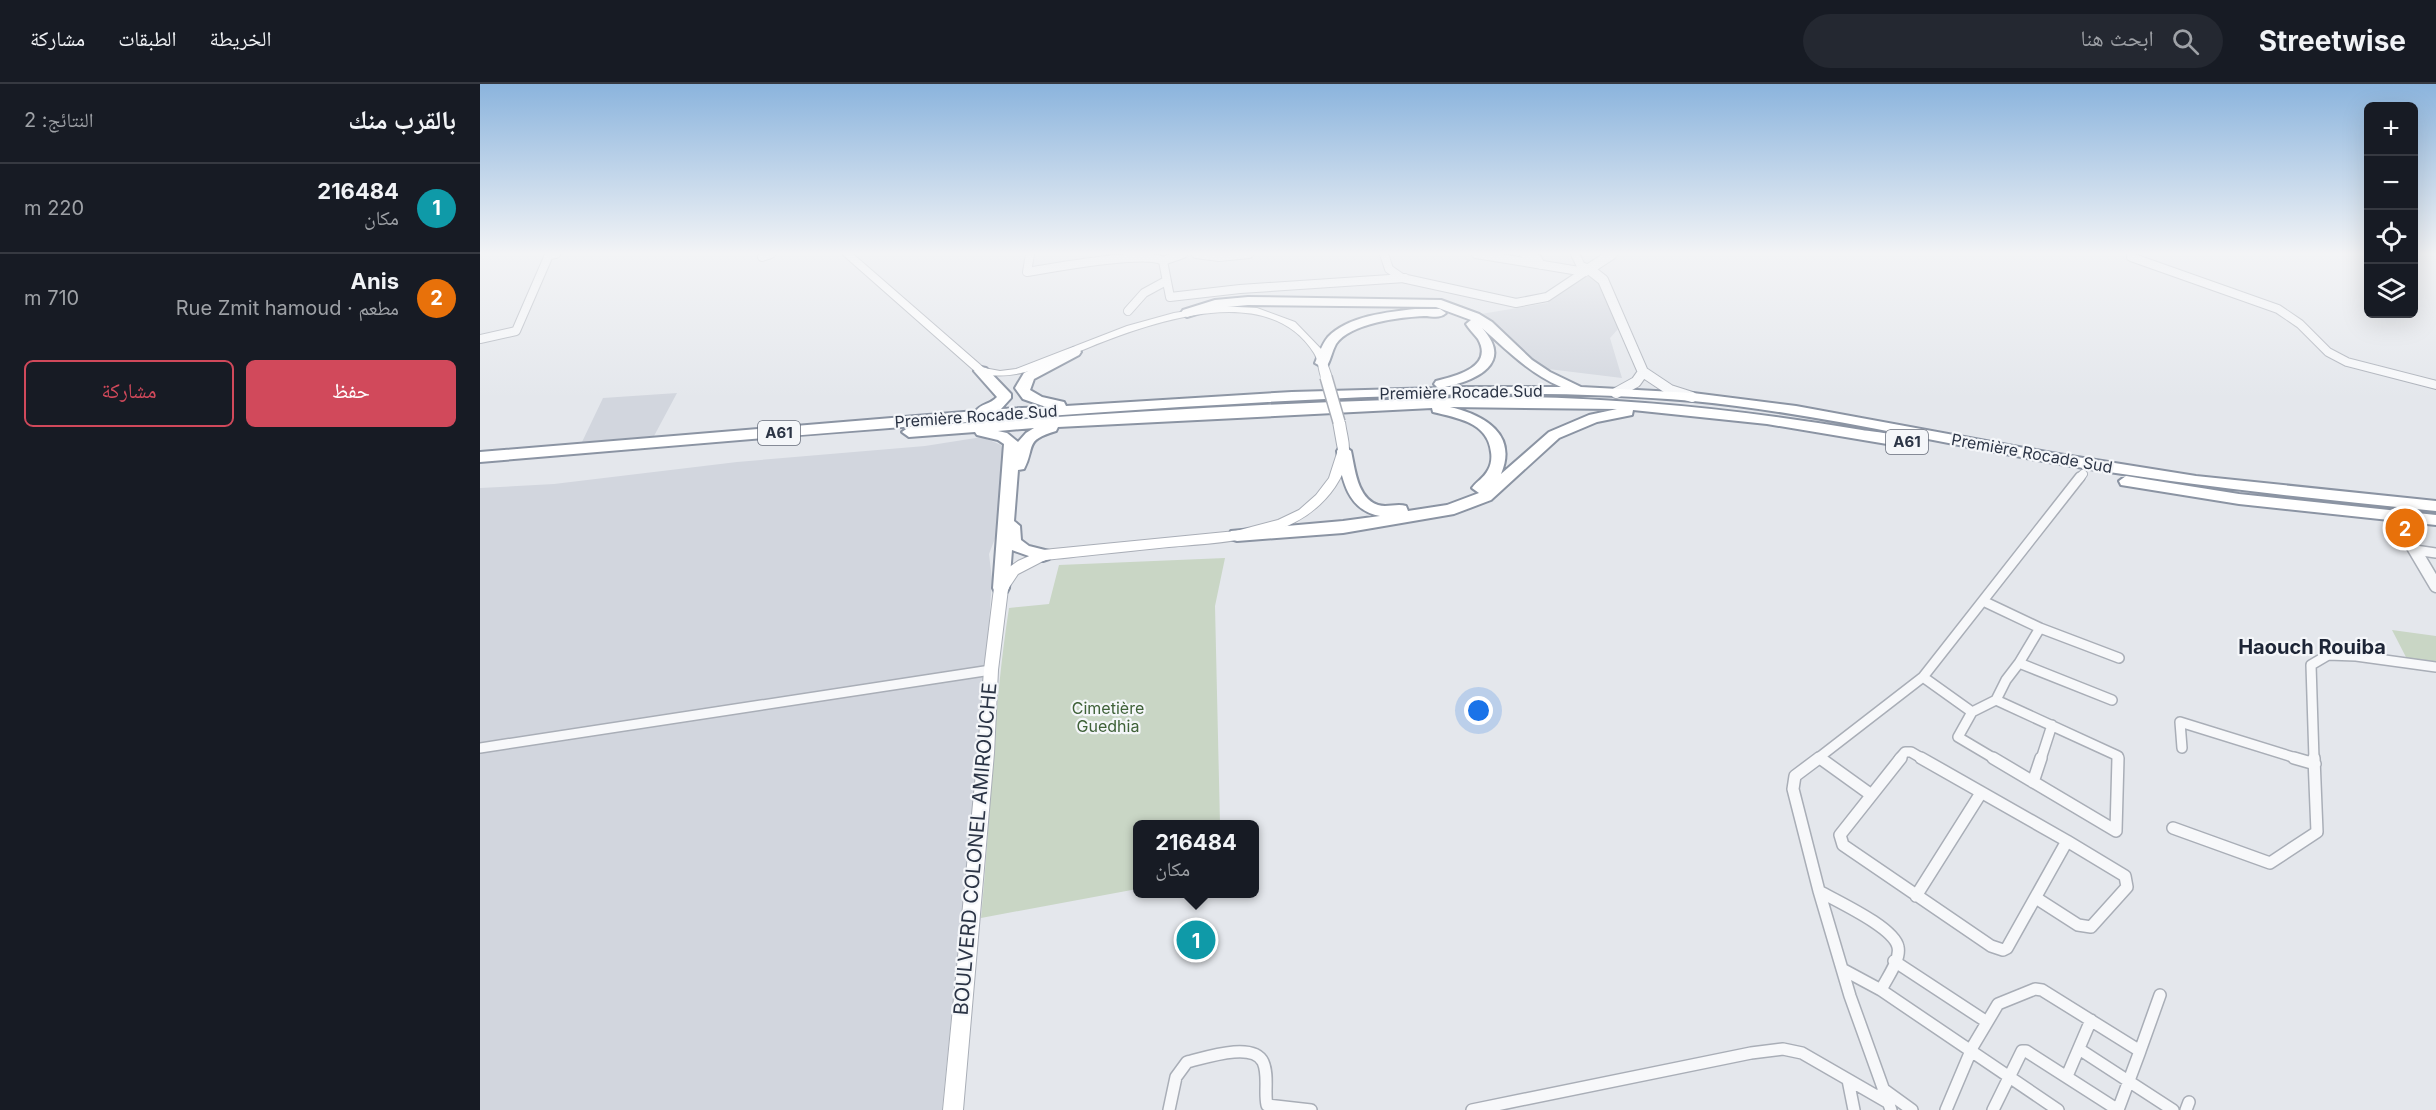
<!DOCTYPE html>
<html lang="ar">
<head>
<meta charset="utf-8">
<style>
  body { margin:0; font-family:Inter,"Noto Naskh Arabic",sans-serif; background:#242831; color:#f1f3f6; direction:rtl }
  .controls { position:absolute; right:18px; top:18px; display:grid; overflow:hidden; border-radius:9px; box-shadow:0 6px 24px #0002 }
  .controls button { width:54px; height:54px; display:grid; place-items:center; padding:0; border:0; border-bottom:2px solid #363941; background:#171b24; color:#f1f3f6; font:30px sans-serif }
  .you { position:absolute; left:999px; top:627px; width:21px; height:21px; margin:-15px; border:4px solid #fff; border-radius:50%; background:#1a73e8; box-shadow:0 0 0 9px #1a73e833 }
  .badge { display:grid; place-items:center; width:39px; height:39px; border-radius:50%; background:#d1495b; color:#fff; font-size:20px; font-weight:700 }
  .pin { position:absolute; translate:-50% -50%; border:3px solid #fff; box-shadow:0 2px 6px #0006 }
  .popup { position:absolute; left:653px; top:736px; width:126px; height:78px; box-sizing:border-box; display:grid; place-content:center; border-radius:9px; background:#171b24; filter:drop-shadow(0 2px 4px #0005); font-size:20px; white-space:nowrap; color:#9ea1a6 }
  .popup b { font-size:22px; color:#f1f3f6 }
  .popup::after { content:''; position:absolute; left:50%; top:100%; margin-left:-12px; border:12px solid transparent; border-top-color:#171b24 }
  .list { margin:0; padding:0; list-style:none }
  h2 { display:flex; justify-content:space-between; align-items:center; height:78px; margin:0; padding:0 24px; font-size:26px }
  h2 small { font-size:20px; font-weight:400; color:#9ea1a6 }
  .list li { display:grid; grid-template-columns:39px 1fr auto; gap:18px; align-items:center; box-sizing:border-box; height:90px; padding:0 24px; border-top:2px solid #363941 }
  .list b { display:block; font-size:22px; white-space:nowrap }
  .list p { margin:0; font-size:20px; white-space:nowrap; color:#9ea1a6 }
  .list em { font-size:20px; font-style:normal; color:#9ea1a6 }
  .actions { display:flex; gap:12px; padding:18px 24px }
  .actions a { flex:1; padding:14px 0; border:2px solid #d1495b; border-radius:9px; text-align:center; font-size:21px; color:#d1495b }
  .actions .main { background:#d1495b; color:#fff }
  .icon { flex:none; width:33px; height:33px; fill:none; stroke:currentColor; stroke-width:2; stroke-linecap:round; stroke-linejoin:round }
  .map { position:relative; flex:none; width:1956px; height:1026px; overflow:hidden; direction:ltr }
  header { display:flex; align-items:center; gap:36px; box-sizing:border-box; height:84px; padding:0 30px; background:#171b24; border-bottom:2px solid #363941 }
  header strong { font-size:28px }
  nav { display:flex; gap:33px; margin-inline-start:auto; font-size:21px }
  .search { width:420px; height:54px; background:#242831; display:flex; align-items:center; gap:15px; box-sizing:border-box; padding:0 21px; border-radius:33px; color:#9ea1a6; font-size:22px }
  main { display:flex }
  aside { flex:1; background:#171b24 }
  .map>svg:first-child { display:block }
  .built { fill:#d2d6de }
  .green { fill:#c9d6c5 }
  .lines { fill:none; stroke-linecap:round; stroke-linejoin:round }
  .minor-far2-casing { stroke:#a9aeb7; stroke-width:10 }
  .minor-far1-casing { stroke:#a9aeb7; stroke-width:12 }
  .minor-casing { stroke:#a9aeb7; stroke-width:14 }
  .tertiary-far1-casing { stroke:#a9aeb7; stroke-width:12 }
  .tertiary-casing { stroke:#a9aeb7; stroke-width:15 }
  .secondary-casing { stroke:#a9aeb7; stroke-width:2 }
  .motorway-casing { stroke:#8b94a3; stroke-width:4 }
  .minor-far2 { stroke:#f7f8fa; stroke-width:8 }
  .minor-far1 { stroke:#f7f8fa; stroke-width:9 }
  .minor { stroke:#f7f8fa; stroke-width:11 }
  .tertiary-far1 { stroke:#f7f8fa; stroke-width:10 }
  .tertiary { stroke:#f7f8fa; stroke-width:12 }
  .secondary { fill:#fff; fill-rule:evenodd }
  .motorway { fill:#fff; fill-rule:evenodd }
  .secondary-bridge-casing { stroke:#a9aeb7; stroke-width:14; stroke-linecap:butt }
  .secondary-bridge { stroke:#fff; stroke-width:11 }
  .labels { text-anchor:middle; stroke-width:4.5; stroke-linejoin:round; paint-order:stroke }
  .shield { fill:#f4f6f9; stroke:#676e7b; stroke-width:1.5 }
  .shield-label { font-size:15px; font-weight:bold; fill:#2b3445 }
  .street-label { font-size:16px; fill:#2b3445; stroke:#f4f6f9 }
  .park-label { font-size:16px; fill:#3f6138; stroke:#f4f6f9 }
  .quarter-label { font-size:20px; font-weight:bold; fill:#1d2536; stroke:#f4f6f9 }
  .near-street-label { font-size:20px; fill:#2b3445; stroke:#f4f6f9 }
</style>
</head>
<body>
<header>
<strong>Streetwise</strong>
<div class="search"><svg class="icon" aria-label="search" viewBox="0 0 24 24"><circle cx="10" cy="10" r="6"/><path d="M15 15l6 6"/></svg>ابحث هنا</div>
<nav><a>الخريطة</a><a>الطبقات</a><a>مشاركة</a></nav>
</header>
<main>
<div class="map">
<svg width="1956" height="1026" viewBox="0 0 1956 1026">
  <rect width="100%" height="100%" fill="#e4e7ec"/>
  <path class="built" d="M1117,191L1138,245L1130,254L1142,294L1060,284L1001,230L1067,219L1107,192Z
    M197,309L174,352L102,358L123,314Z
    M502,353L521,361L526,377L519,444L509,470L512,495L506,586L462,1026H0V404L74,400L257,378L445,362Z"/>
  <path class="green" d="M745,474L735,522L740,740H658L657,805L501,834C511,731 513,625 529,524L569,520L579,481Z
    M1912,546L1956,552V581L1928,577Z"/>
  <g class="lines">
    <g class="minor-far2-casing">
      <path id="minor-far2" d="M550,170L547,188C572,184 666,166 683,177
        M703,170L683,177L690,213L760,205L925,194
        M716,170L739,173L769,170
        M904,170L909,185L922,194L1036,219L1067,213L1109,185
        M996,170L1105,188
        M1044,170L1057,174L1061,181
        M1095,170L1101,182L1109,185
        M282,173L291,170
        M1651,173L1798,225L1820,240L1848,268L1867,278L1956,301
        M648,227L664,209L686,197
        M0,255L36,247L69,171L76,170
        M1599,395L1603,390"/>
    </g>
    <g class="minor-far1-casing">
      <path id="minor-far1" d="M1935,466L1956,469
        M1503,517L1560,544L1539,579L1632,616
        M1560,544L1639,574
        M1539,579L1526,596L1516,616L1638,672V675
        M1443,593L1492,628L1478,653L1515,675
        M1492,628L1516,616
        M0,664L511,586
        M1702,664L1700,638L1819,675
        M1337,675L1443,593L1600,393
        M1419,675L1425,668H1431L1443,675
        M1561,675L1572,641
        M1834,675L1831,581L1848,571L1876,572L1956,583"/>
    </g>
    <g class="minor-casing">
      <path id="minor" d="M1339,674L1315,692L1313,705L1339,807L1370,912L1411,1026
        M1340,674L1390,710
        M1421,674L1360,751L1363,761L1511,862L1523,866L1527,864L1587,757
        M1441,674L1587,757
        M1513,674L1636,747L1638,674
        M1814,674L1835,680
        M1553,698L1561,674
        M1693,744L1790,779L1837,748L1834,674
        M1339,807C1356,817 1414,843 1418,863C1421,876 1406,895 1401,906L1578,1026
        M1436,812L1501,709
        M1556,814L1598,841L1611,843L1647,803L1645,792L1587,757
        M1414,877L1507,938
        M1362,885L1401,906
        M1599,965L1693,1026
        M1587,992L1611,936
        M1368,996L1374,1026
        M1403,1005L1432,1026
        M689,1026L696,993L707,978C724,974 773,957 783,978C789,991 784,1008 787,1021L831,1026
        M992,1026L1271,969L1303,965L1322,969L1407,1018
        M1466,1026L1493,962L1518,920L1555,905L1562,906L1660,967L1680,911
        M1513,1026L1542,967H1546L1638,1026
        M1638,1026L1660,967
        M1706,1026L1709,1018"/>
    </g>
    <g class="tertiary-far1-casing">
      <path id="tertiary-far1" d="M1132,170L1109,185L1123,196L1163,288L1190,306L1212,313
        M1136,309L1156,298L1163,288"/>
    </g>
    <g class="tertiary-casing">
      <path id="tertiary" d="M1914,431L1956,502"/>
    </g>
    <g class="secondary-casing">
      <path id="secondary" d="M362,170H373L504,284L520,287L536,285L647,242L694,229L738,222L777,224L815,238L843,267L852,293L846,296L842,295C838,287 839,277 834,269C788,196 673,238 610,263C573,278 538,299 497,289Z
        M859,334L865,338C866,347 869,356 869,365C869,379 862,392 855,403C818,457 747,458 689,463C647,467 606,472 565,476L538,490L528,505L518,586L514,669L483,1026H463L498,669L504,586L514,504L528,484L538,477L563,466L756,447L798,436L819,426L836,411L849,394L858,366L853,338Z"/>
    </g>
    <g class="motorway-casing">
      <path id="motorway" d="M768,213L961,216L999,230L1012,238L1052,276L1070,288L1101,303L1213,309L1316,322L1572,369L1716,392L1956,417V427C1828,414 1701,401 1574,379C1454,358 1335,329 1213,317C1043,302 870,313 700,323C466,338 233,358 0,378V368L496,327C500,320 511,320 517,313L494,287L501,283L506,284L531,310V314L521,325L566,323L543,315L535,304L544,289L594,264L599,265L601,268L599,271L554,295L550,306L562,313L584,318L586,322L812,308L958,304L954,300L956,297C976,292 1014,283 998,255C994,250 989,245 986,240L991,236L956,223L768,221L736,224L707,233L701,229L703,226L735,216ZM1002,244C1028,267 1049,289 1081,303H965C997,296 1034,279 1002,244Z
        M935,225H960L966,229C960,235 952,232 944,232C921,233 870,239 856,260C852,267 851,275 847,282L842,283L835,279C839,270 842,260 848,253C868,232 908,228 935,225Z
        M1041,313C1156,315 1268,327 1382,346C1394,348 1432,351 1438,359L1431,364L1287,340L1153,326L1152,331L1117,338L1079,354L1011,416L974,430L863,449L757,457L751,455L749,451L751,447L863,437L900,432C867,426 862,395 857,367L859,364L864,362L871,367C875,385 877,414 898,421C907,424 917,419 926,422L928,427L967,421L999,409L992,404C997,397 1004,394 1008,386C1011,381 1012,374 1011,368C1008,338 977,334 953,328L952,324L578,343L576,347C543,357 556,362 544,385L538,386L534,437L540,442L541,456L549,462L569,467L571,471L569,475L563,477L532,466L529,504L527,508H515L513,504L524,360L518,356L497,351L495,348L429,353L422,348L429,343C632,329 838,315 1041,313ZM970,323L1137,325L1109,331L1069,348L1021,390C1038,350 1004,331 970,323ZM554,344L546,349L538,358L527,349L518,347Z
        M1646,392L1759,410L1956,431V441L1759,420L1641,401L1639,397Z"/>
    </g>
    <use href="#minor-far2" class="minor-far2"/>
    <use href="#minor-far1" class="minor-far1"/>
    <use href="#minor" class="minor"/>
    <use href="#tertiary-far1" class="tertiary-far1"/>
    <use href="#tertiary" class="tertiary"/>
    <use href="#secondary" class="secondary"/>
    <use href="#motorway" class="motorway"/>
    <g class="secondary-bridge-casing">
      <path id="secondary-bridge" d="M846,293L859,338"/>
    </g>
    <use href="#secondary-bridge" class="secondary-bridge"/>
  </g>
  <linearGradient id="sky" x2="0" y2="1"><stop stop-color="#8bb4dd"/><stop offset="0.54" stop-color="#f3f4f6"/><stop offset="1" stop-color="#f3f4f6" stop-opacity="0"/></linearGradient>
  <rect width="1956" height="314" fill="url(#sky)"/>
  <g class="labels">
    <g class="shield">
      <rect x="278" y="337" width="42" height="24" rx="4.5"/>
      <rect x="1406" y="346" width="42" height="24" rx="4.5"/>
    </g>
    <g class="shield-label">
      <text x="299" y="354">A61</text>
      <text x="1427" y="363">A61</text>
    </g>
    <g class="street-label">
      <text transform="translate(981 308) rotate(-1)" y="6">Première Rocade Sud</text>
      <text transform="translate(496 332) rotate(-4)" y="6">Première Rocade Sud</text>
      <text transform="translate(1552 369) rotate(10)" y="6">Première Rocade Sud</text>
    </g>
    <g class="park-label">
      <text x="628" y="630">Cimetière<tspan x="628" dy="18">Guedhia</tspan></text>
    </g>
    <g class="quarter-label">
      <text x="1832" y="570">Haouch Rouiba</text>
    </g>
    <g class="near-street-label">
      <text transform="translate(495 765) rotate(-85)" y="7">BOULVERD COLONEL AMIROUCHE</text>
    </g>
  </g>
</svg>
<div class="controls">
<button>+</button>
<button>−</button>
<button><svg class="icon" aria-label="locate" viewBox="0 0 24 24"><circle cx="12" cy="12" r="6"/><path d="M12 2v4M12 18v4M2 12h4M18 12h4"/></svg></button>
<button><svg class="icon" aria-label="layers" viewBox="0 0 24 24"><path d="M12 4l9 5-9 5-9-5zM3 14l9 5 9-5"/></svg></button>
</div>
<div class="you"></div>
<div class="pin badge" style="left:716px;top:856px;background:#0f9aa8">1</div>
<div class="popup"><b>216484</b>مكان</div>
<div class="pin badge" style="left:1925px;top:444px;background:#e8710a">2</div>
</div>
<aside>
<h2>بالقرب منك<small>النتائج: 2</small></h2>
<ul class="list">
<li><span class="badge" style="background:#0f9aa8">1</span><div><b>216484</b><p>مكان</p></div><em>220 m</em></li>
<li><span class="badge" style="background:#e8710a">2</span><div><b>Anis</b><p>مطعم · Rue Zmit hamoud</p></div><em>710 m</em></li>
</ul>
<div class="actions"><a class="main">حفظ</a><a>مشاركة</a></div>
</aside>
</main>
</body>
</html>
